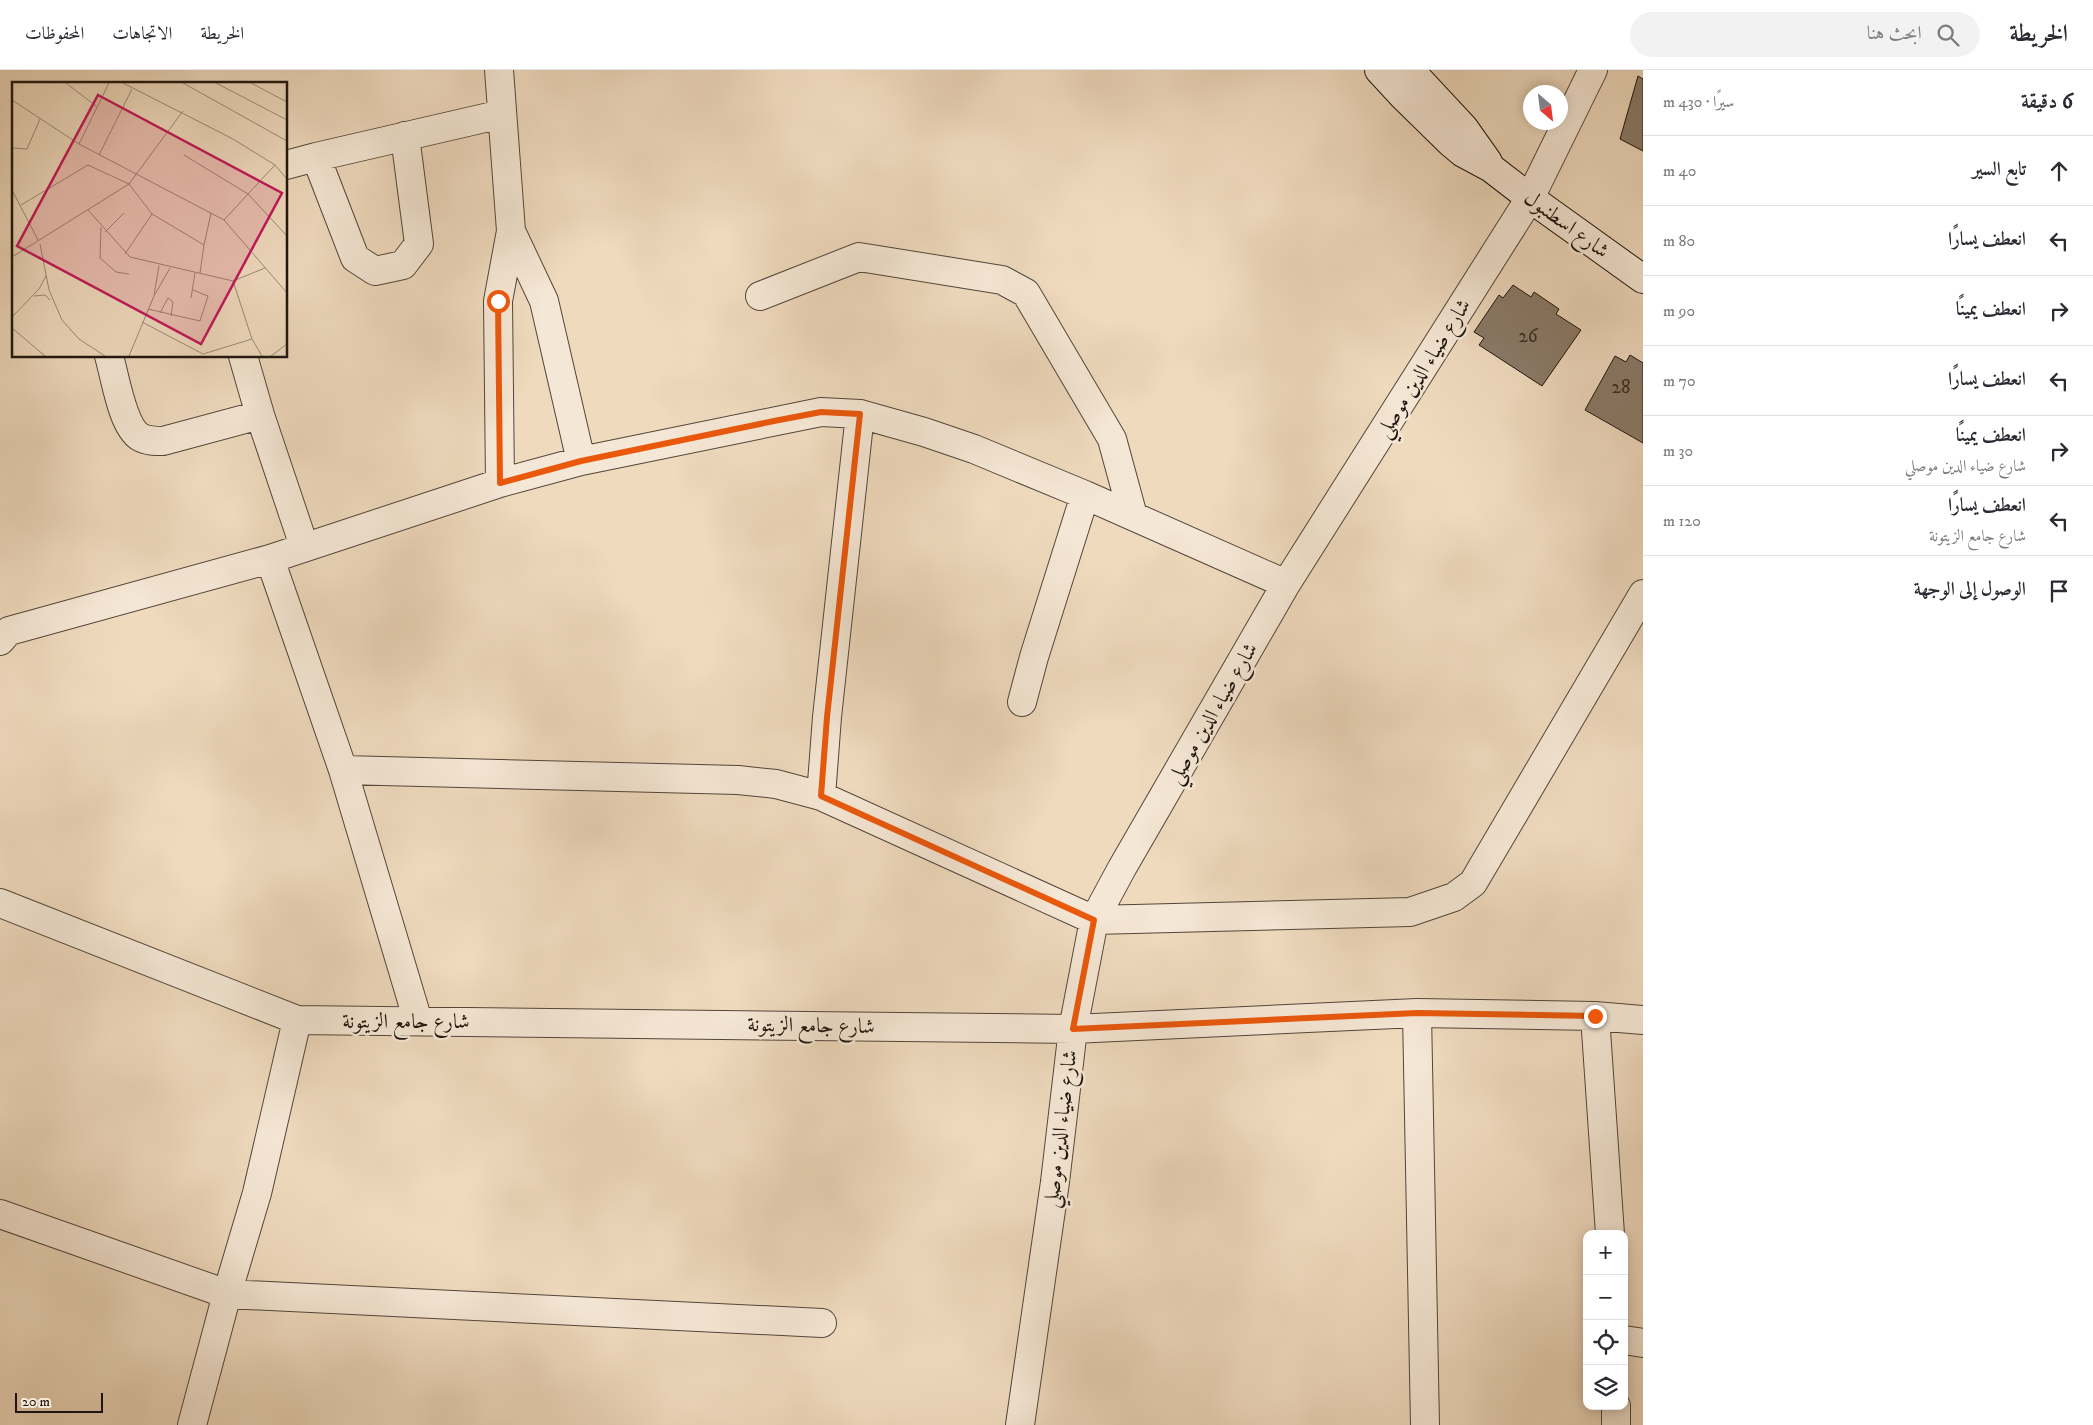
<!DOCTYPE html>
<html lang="ar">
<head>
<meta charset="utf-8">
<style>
  body { margin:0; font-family:"IM FELL DW Pica",Amiri,serif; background:#f2f2f3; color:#2b2b33; direction:rtl }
  .controls { position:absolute; right:15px; bottom:15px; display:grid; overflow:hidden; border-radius:10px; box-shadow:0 2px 12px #0003 }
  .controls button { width:45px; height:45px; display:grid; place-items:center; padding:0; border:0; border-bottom:1px solid #e1e1e2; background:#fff; color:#2b2b33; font:25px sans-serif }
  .compass { position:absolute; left:1523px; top:15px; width:45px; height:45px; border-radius:50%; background:#fff; box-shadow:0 2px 12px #0003; rotate:152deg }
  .scale { position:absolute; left:15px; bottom:12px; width:88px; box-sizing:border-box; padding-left:5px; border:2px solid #1f150e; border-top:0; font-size:14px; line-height:18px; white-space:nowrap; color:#1f150e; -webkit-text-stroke:4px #f5e7d5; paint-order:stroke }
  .stop { position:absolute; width:15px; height:15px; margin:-11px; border:4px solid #ea580c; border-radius:50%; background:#fff }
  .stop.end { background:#ea580c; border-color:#fff; box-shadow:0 1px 5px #0008 }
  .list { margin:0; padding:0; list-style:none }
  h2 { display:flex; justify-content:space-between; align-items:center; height:65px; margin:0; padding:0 20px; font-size:21px }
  h2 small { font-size:16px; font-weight:400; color:#7c7c81 }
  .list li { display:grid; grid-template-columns:32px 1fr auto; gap:15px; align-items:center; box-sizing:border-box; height:70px; padding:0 20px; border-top:1px solid #e1e1e2 }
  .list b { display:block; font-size:19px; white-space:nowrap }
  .list p { margin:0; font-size:16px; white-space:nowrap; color:#7c7c81 }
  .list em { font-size:16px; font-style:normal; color:#7c7c81 }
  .icon { flex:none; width:28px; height:28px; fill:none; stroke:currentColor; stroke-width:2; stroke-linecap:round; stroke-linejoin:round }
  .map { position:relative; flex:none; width:1643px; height:1355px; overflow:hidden; direction:ltr }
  header { display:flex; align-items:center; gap:30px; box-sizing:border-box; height:70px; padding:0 25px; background:#fff; border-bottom:1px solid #e1e1e2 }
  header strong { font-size:24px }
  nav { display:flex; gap:28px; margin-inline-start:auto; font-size:18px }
  .search { width:350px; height:45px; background:#f2f2f3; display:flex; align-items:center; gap:12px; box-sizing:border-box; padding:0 18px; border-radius:28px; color:#7c7c81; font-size:19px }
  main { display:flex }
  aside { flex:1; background:#fff }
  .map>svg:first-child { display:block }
  .building { fill:#8b7b6a; stroke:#1f150e }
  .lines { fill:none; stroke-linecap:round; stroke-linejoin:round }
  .street-casing { stroke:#53463a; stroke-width:30 }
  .secondary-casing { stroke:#1f150e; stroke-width:30 }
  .street { stroke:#f5e7d5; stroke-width:28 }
  .secondary { stroke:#f5e7d5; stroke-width:28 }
  .route { stroke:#ea580c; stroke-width:6 }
  .labels { text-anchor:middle; stroke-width:5; stroke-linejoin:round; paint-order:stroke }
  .number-label { font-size:19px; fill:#3a2e25 }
  .street-label { font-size:21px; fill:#1f150e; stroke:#f5e7d5 }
  .inset-road { fill:none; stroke:#9c8b78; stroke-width:1 }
  .view { fill:#c2185b; fill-opacity:0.15; stroke:#c2185b; stroke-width:2.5 }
  .inset-edge { fill:none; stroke:#1f150e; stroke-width:2.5 }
</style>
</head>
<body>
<header>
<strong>الخريطة</strong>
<div class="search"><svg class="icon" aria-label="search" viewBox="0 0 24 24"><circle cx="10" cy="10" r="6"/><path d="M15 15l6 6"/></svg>ابحث هنا</div>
<nav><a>الخريطة</a><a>الاتجاهات</a><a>المحفوظات</a></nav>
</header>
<main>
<aside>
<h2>6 دقيقة<small>سيرًا · 430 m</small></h2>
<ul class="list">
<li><svg class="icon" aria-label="ahead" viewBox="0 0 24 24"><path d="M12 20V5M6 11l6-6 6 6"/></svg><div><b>تابع السير</b></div><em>40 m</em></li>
<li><svg class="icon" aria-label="left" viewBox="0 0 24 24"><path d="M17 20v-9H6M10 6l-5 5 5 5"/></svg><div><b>انعطف يسارًا</b></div><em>80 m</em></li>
<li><svg class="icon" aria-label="right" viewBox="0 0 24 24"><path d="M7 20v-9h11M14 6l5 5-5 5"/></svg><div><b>انعطف يمينًا</b></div><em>90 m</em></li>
<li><svg class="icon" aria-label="left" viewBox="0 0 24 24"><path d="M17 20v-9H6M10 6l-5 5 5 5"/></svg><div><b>انعطف يسارًا</b></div><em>70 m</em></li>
<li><svg class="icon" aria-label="right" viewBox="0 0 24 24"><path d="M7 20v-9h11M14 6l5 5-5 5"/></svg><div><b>انعطف يمينًا</b><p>شارع ضياء الدين موصلي</p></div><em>30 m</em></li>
<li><svg class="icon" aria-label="left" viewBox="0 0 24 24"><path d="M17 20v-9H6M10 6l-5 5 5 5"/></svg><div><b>انعطف يسارًا</b><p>شارع جامع الزيتونة</p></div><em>120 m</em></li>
<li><svg class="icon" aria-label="arrive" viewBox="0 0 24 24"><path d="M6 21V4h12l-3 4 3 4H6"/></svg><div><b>الوصول إلى الوجهة</b></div></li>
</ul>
</aside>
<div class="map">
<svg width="1643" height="1355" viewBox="0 0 1643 1355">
  <rect width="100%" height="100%" fill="#efdabe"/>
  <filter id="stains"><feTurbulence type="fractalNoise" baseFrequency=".004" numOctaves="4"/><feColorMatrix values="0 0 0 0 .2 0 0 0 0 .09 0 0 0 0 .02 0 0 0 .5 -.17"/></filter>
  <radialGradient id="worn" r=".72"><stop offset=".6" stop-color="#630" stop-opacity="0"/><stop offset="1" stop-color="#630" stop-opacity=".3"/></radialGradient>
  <path class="building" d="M1638,6L1643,9V81L1620,69Z
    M1513,215L1531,227L1534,222L1559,239L1556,244L1581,260L1542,316L1479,275L1484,268L1474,262L1499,225L1503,228Z
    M1630,285L1643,293V373L1585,340L1615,286L1626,292Z"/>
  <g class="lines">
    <g class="street-casing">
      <path id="street" d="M499,0L511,161L498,231L500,413
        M316,87L355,188L375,201L403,195L419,174L405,66
        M286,95L316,87L502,44
        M511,161L544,231L581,391
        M760,226L859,187L1002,210L1026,223L1112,369L1133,446
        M109,286C115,306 122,356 140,367C147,371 155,371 163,371L260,345
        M243,286L260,345L304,476
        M270,489L343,700L738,710L776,714L821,726L827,647L860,344
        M0,571L9,561L270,489L500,413L581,391L821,342L860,344L924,362L974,379L1085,425L1286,514
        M1022,632L1034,587L1085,425
        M343,700L418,951
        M821,726L1094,850L1410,842L1454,827L1473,813L1643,524
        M0,833L297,950L1073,959L1417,943L1595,946L1643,950
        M1417,943L1425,1355
        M1595,946L1610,1164
        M0,1144L227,1224L257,1123L297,950
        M1624,1270L1643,1273
        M192,1355L227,1224L822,1253
        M1020,1355L1055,1112L1073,959L1094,850L1122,798L1286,514L1530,128L1593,0
        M1616,1355V1336"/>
    </g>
    <g class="secondary-casing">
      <path id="secondary" d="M1379,0L1403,26L1451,73L1463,83L1491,98L1530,128L1643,209
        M1410,0L1464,58L1488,92"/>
    </g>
    <use href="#street" class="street"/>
    <use href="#secondary" class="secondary"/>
  </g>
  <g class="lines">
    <path class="route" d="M498,231L500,413L581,391L774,351L821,342L860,344L827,647L821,726L1094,850L1073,959L1417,943L1595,946"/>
  </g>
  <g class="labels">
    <g class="number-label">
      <text x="1528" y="272">26</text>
      <text x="1621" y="323">28</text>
    </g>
    <g class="street-label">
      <text transform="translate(1567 154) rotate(36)" y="7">شارع اسطنبول</text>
      <text transform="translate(1423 298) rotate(-58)" y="7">شارع ضياء الدين موصلي</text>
      <text transform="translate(1212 643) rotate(-60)" y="7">شارع ضياء الدين موصلي</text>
      <text x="406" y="958">شارع جامع الزيتونة</text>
      <text transform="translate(811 955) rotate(1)" y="7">شارع جامع الزيتونة</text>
      <text transform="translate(1060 1059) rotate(-83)" y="7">شارع ضياء الدين موصلي</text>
    </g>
  </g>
  <g transform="translate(12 12)">
    <rect width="275" height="275" fill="#efdabe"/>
    <path class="inset-road" d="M54,1L84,24M111,1L221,57L263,83L275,97M171,1L275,59M204,1L275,38M239,1L275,20M0,18L67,62L212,138L275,211M67,62L97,1M0,66L15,67L28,37M87,73L120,7M172,73L236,112L263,83M0,108L26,158M9,123L76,83L117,102L140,132M76,128L118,175L221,199L253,186M212,138L236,112L275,154M89,145L88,176L104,190L117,192M93,150L112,131M28,162L37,208L50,238L67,257L93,274M192,163L199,131M113,172L140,132L192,163L188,191M0,175L117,102L171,29M221,199L240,257L250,274M142,213L147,184M22,214L33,213L38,218M179,216L183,191M136,227L188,239L196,214L181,208M148,231L156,216L161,220L159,234M0,235L27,207L34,194M130,240L191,272L240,257M0,246L33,274M117,274L142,214L158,186M259,274L275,262"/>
    <path class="view" d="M86,13L270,111L189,262L5,164Z"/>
    <rect width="275" height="275" class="inset-edge"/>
  </g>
  <rect width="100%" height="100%" filter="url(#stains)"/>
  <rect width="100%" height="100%" fill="url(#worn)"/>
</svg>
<div class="controls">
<button>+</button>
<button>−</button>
<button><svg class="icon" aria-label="locate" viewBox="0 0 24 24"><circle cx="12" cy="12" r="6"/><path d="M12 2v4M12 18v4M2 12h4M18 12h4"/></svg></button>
<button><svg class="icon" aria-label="layers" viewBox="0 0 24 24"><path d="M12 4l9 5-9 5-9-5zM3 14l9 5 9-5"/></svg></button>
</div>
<svg class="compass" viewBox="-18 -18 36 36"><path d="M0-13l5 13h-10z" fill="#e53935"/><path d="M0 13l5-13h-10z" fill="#7c7c81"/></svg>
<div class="scale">20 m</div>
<div class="stop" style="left:498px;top:231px"></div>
<div class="stop end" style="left:1595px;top:946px"></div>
</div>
</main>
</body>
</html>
